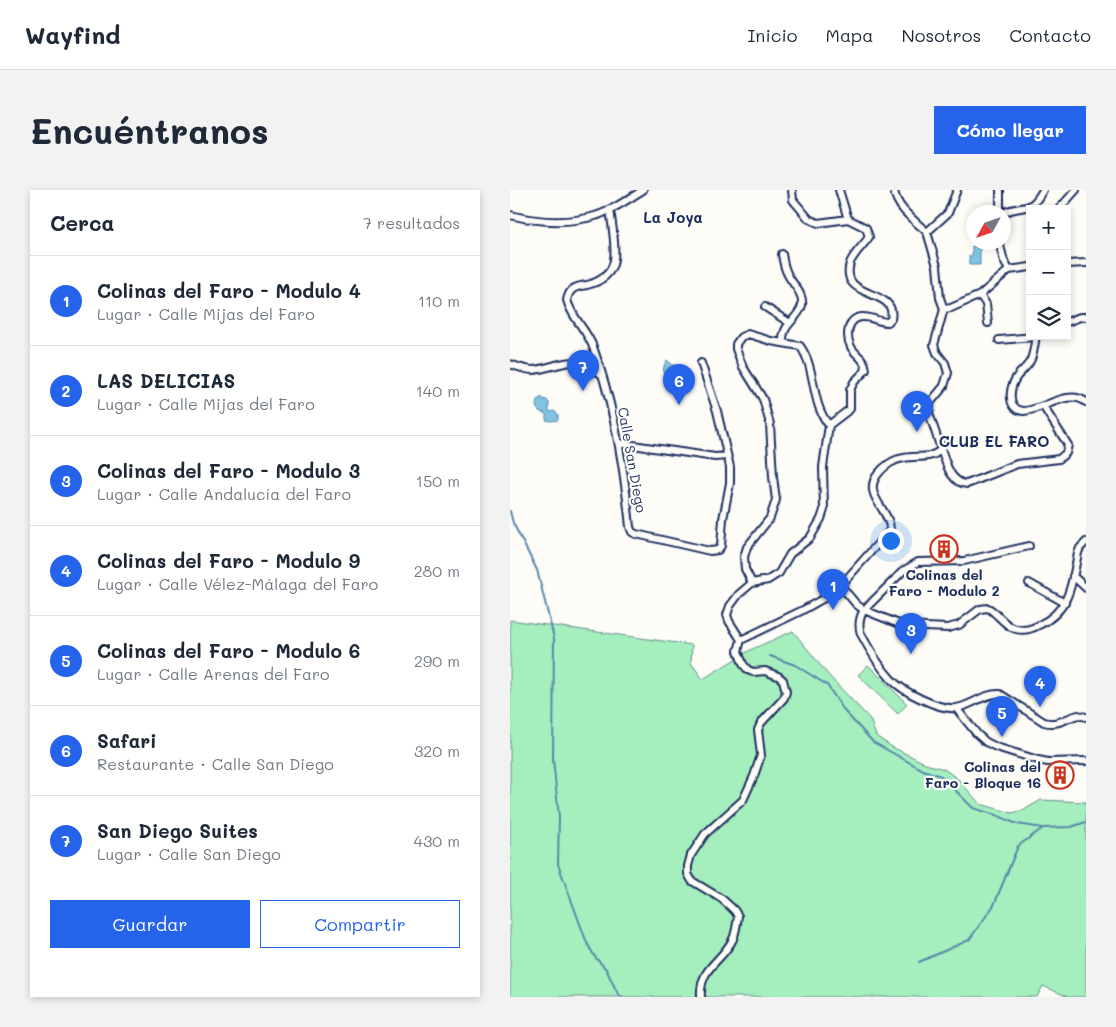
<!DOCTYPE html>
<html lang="es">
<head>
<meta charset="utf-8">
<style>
  body { margin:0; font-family:Mali,sans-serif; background:#f2f2f3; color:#1f2937 }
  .controls { position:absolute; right:15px; top:15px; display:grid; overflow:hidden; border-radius:0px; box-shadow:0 2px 8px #0003 }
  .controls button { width:45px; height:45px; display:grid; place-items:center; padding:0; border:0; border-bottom:1px solid #e0e1e3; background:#fff; color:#1f2937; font:25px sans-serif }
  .compass { position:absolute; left:456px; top:15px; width:45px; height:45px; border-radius:50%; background:#fff; box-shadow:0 2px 8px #0003; rotate:230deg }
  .you { position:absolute; left:380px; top:350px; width:18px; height:18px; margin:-12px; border:4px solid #fff; border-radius:50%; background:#1a73e8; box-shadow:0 0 0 8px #1a73e833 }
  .badge { display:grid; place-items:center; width:32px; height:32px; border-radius:50%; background:#2563eb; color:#fff; font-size:16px; font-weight:700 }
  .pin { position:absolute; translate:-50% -41px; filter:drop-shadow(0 1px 2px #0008) }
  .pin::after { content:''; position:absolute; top:26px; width:18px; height:15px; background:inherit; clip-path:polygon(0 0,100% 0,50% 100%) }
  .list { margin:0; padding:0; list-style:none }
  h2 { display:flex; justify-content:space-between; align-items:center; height:65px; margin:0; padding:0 20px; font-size:21px }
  h2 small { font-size:16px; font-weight:400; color:#747a83 }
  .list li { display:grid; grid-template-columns:32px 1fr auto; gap:15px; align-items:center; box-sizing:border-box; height:90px; padding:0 20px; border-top:1px solid #e0e1e3 }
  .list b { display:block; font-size:19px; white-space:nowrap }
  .list p { margin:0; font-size:16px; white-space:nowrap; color:#747a83 }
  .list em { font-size:16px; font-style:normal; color:#747a83 }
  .actions { display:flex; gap:10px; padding:15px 20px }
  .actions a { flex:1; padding:11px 0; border:1px solid #2563eb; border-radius:0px; text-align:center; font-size:18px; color:#2563eb }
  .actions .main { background:#2563eb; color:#fff }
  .icon { flex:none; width:28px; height:28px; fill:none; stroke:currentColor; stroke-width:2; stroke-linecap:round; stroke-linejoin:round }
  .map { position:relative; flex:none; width:576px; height:807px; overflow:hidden; border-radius:0px }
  header { display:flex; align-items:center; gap:30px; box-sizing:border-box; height:70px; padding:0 25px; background:#fff; border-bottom:1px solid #e0e1e3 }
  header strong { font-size:24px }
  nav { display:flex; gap:28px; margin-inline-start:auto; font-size:18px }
  .intro { display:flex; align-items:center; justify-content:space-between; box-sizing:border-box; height:120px; padding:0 30px }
  h1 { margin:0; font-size:35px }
  .button { padding:12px 22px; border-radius:0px; background:#2563eb; color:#fff; font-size:18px; font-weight:700 }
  main { display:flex; gap:30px; padding:0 30px }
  aside { flex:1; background:#fff; border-radius:0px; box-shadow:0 2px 8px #0003 }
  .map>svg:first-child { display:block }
  .green { fill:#a5eebd; stroke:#608e8e }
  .water { fill:#81c4e2; stroke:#5888ad }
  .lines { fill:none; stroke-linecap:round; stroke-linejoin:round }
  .stream { stroke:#5888ad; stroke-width:2 }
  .minor-casing { stroke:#1b2f5e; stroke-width:10 }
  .minor { stroke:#fdfcf7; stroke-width:6 }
  .labels { text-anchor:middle; stroke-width:4.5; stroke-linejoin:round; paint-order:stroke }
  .street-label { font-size:14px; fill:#1b2f5e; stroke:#fdfcf7 }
  .poi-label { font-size:14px; font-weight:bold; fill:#1b2f5e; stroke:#fdfcf7 }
  .neighbourhood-label { font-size:15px; font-weight:bold; fill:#1b2f5e; stroke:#fdfcf7 }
</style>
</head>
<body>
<header>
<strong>Wayfind</strong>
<nav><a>Inicio</a><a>Mapa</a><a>Nosotros</a><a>Contacto</a></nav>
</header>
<div class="intro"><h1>Encuéntranos</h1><a class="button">Cómo llegar</a></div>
<main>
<aside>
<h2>Cerca<small>7 resultados</small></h2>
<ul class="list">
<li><span class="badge">1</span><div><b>Colinas del Faro - Modulo 4</b><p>Lugar · Calle Mijas del Faro</p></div><em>110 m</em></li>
<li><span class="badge">2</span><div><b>LAS DELICIAS</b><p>Lugar · Calle Mijas del Faro</p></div><em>140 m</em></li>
<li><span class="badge">3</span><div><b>Colinas del Faro - Modulo 3</b><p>Lugar · Calle Andalucía del Faro</p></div><em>150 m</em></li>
<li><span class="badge">4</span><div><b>Colinas del Faro - Modulo 9</b><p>Lugar · Calle Vélez-Málaga del Faro</p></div><em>280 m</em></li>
<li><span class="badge">5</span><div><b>Colinas del Faro - Modulo 6</b><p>Lugar · Calle Arenas del Faro</p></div><em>290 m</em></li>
<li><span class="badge">6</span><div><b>Safari</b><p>Restaurante · Calle San Diego</p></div><em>320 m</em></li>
<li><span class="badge">7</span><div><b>San Diego Suites</b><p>Lugar · Calle San Diego</p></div><em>430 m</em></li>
</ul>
<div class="actions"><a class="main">Guardar</a><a>Compartir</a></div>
</aside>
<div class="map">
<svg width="576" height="807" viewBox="0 0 576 807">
  <rect width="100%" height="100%" fill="#fdfcf7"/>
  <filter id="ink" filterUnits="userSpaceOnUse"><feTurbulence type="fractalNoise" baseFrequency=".02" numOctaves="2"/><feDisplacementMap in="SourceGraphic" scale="10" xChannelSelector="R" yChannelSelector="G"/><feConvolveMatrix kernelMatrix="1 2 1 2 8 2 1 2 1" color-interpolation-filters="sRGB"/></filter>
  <g filter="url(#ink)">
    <path class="green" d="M0,430L182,455L181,473L193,489L240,460L283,441L319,486L360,529L366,546L382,557L419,575L434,579L448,589L470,614L502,623L514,620L531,610L576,612V807H558L533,796L527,807H0Z
      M358,475L397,514L388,524L348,485Z"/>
    <path class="water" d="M462,56H470V75H459V66H462Z
      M157,170L166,178V183L171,192L163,197L161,193H157C152,185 152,177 157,170Z
      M32,207V209L37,210L39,213V222L44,221L48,224V230L40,231L36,230V224L29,221L26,217L27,210Z"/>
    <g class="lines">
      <path class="stream" d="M0,321L3,333L27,380L44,448L43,569L49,627L48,674L77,753L85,767L96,779L108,804L113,807
        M260,466L285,475L317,495L335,522L363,552L413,580L431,586L463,618L486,625L507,634L533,638L561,637L576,632
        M409,772L459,750L484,715L508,656L533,638"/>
      <g class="minor-casing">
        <path id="minor" d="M282,0L283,10L299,29L308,33L338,29L356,38L359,47C353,56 344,63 340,73C329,111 388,97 381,129L378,132C369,132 362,127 354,127C338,126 335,145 341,157C346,166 355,168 356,180L344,192L340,200V219L319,235
          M329,0L338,29
          M384,0C386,18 405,31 417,42
          M100,19C102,36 106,53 104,70C102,84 90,92 77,95C72,96 66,96 62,100C59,102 58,106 57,110C61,127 77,140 83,157C104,214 114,276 120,337L122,342L126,344L200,361L208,360L211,356L213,329L220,293V277L207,221L191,173
          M549,19L566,0
          M490,22V0
          M493,23C514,13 519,25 533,0
          M0,25C28,32 57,34 85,26C102,21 118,9 133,0
          M489,52L494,71L499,80
          M272,64C273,71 274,77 277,83C281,93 294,103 292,115C289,129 271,134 273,153
          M557,74L576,73
          M470,105L476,114L478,133
          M255,117L280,133
          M434,119L441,118L470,105L499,80L520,77
          M557,132L570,127H576
          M489,150L525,147
          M0,174C8,177 15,180 23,180C40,179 57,168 74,174C80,176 86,181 91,184
          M533,216C546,211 563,202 576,212
          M109,253L205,267L217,266
          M431,259C436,273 440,293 457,294L507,274L549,269L556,263L558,255L533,216C526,218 520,221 513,221C497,219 499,199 506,188C509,183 515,179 519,173C524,166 524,155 526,146
          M519,356L454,371L408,372L393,381L354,420L394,436L438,438L449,435L470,419L478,418C488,423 494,436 506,439C514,441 522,439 529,435C560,421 562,393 568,363L570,358L576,352
          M563,386L576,398
          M242,393L235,379L234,367L237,357L260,328L266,310L263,287L260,234L253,209L233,177L226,159V154L231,147L238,144L261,151L290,156C307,179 300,213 319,235
          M519,393L555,413
          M331,396L346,414L354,420C349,428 348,435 351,444C359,459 369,476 381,489C393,502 429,520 446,518C461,516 474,503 490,504L534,532C549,536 555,528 568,525L576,527
          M231,450L293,420L325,402L380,340C381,320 351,305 368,284C374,276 384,269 394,268C406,265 422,270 431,259L419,223L420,213L434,196L438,183L435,173L427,163L424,155L434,119L430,108L427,76L417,42L438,23L447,0
          M231,450L219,431L217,425L220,416L229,404L242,393L258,390L269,383L280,364L300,348L311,329L314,320L313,277L319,235
          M446,518L467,544L476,552L486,557L528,570L538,572L576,571
          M191,807C189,777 212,772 223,749C226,742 227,734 228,726L224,720L212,709L182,691L178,684V676L181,665L195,644L233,610L244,586L251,565L248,540L251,533L274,508L276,502L273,490L268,486L255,481L243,482L238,480L233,474L228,461L231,450"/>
      </g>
      <use href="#minor" class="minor"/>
    </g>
  </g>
  <defs>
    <g id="building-ring" transform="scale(1.4375)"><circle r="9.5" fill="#fdfcf7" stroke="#c8321e" stroke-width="1.5"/><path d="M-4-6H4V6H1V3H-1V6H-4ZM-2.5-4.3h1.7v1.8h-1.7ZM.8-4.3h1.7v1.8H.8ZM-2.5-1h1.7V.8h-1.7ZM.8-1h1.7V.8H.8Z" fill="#c8321e"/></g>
  </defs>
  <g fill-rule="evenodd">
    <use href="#building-ring" x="434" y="359"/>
    <use href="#building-ring" x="550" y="585"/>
  </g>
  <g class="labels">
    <g class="street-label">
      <text transform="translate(122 270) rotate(80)" y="5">Calle San Diego</text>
    </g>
    <g class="poi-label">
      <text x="434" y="390">Colinas del<tspan x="434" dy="16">Faro - Modulo 2</tspan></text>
      <text x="531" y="582" text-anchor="end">Colinas del<tspan x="531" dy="16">Faro - Bloque 16</tspan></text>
    </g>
    <g class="neighbourhood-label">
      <text x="163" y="33">La Joya</text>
      <text x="484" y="257">CLUB EL FARO</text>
    </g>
  </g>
</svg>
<div class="controls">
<button>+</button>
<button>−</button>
<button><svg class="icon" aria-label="layers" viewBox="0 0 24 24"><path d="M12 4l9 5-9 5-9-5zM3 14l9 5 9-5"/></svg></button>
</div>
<svg class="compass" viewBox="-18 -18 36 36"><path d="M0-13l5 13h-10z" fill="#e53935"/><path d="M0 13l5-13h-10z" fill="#747a83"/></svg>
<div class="you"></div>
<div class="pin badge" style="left:323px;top:420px">1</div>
<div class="pin badge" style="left:407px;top:242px">2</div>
<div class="pin badge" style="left:401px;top:464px">3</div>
<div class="pin badge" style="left:530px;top:517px">4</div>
<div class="pin badge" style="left:492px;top:547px">5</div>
<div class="pin badge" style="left:169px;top:215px">6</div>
<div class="pin badge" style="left:73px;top:201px">7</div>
</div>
</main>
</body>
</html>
